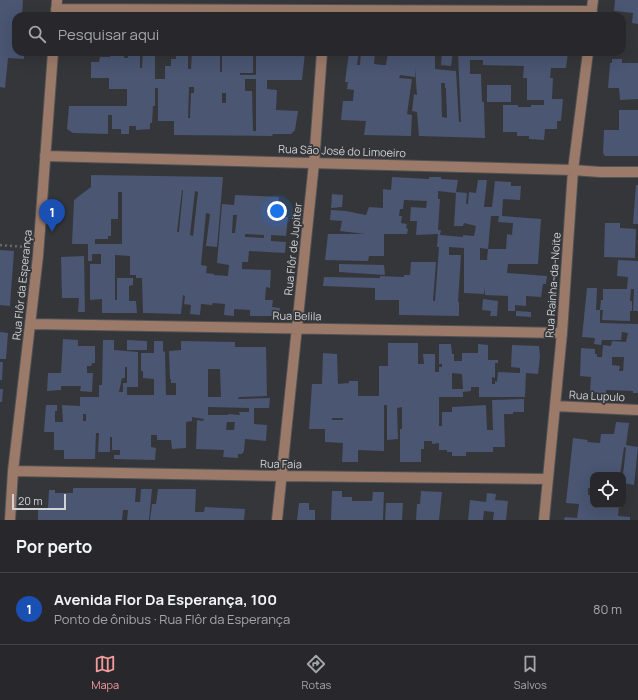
<!DOCTYPE html>
<html lang="pt">
<head>
<meta charset="utf-8">
<style>
  body { margin:0; font-family:Manrope,sans-serif; background:#303034; color:#f1f3f6 }
  .controls { position:absolute; right:12px; bottom:12px; display:grid; overflow:hidden; border-radius:8px; box-shadow:0 4px 16px #0002 }
  .controls button { width:36px; height:36px; display:grid; place-items:center; padding:0; border:0; border-bottom:1px solid #444448; background:#28282c; color:#f1f3f6; font:20px sans-serif }
  .scale { position:absolute; left:12px; bottom:10px; width:54px; box-sizing:border-box; padding-left:4px; border:2px solid #d1d2d5; border-top:0; font-size:11px; line-height:14px; white-space:nowrap; color:#d1d2d5; -webkit-text-stroke:3px #35363a; paint-order:stroke }
  .you { position:absolute; left:277px; top:211px; width:14px; height:14px; margin:-10px; border:3px solid #fff; border-radius:50%; background:#1a73e8; box-shadow:0 0 0 6px #1a73e833 }
  .badge { display:grid; place-items:center; width:26px; height:26px; border-radius:50%; background:#f59b9b; color:#fff; font-size:13px; font-weight:700 }
  .pin { position:absolute; translate:-50% -33px; filter:drop-shadow(0 1px 2px #0008) }
  .pin::after { content:''; position:absolute; top:21px; width:14px; height:12px; background:inherit; clip-path:polygon(0 0,100% 0,50% 100%) }
  .list { margin:0; padding:0; list-style:none }
  h2 { display:flex; justify-content:space-between; align-items:center; height:52px; margin:0; padding:0 16px; font-size:17px }
  h2 small { font-size:13px; font-weight:400; color:#a5a6a9 }
  .list li { display:grid; grid-template-columns:26px 1fr auto; gap:12px; align-items:center; box-sizing:border-box; height:72px; padding:0 16px; border-top:1px solid #444448 }
  .list b { display:block; font-size:15px; white-space:nowrap }
  .list p { margin:0; font-size:13px; white-space:nowrap; color:#a5a6a9 }
  .list em { font-size:13px; font-style:normal; color:#a5a6a9 }
  .icon { flex:none; width:22px; height:22px; fill:none; stroke:currentColor; stroke-width:2; stroke-linecap:round; stroke-linejoin:round }
  .map { position:relative; flex:none; width:638px; height:520px; overflow:hidden }
  .search { position:absolute; background:#28282c; box-shadow:0 4px 16px #0002; left:12px; right:12px; top:12px; height:44px; display:flex; align-items:center; gap:10px; box-sizing:border-box; padding:0 14px; border-radius:12px; color:#a5a6a9; font-size:15px }
  .sheet { height:124px; background:#28282c }
  nav { display:flex; justify-content:space-around; align-items:center; box-sizing:border-box; height:56px; border-top:1px solid #444448; background:#28282c; font-size:11px; color:#a5a6a9 }
  nav a { display:grid; justify-items:center; gap:2px }
  nav .on { color:#f59b9b }
  .map>svg:first-child { display:block }
  .building { fill:#4a5672; fill-rule:evenodd }
  .lines { fill:none; stroke-linecap:round; stroke-linejoin:round }
  .minor-casing { stroke:#515256; stroke-width:12 }
  .path { stroke:#68696c; stroke-width:2.5; stroke-dasharray:2 3; stroke-linecap:butt }
  .minor { stroke:#9b7a69; stroke-width:10 }
  .labels { text-anchor:middle; stroke-width:3.5; stroke-linejoin:round; paint-order:stroke }
  .street-label { font-size:11px; fill:#d1d2d5; stroke:#35363a }
</style>
</head>
<body>
<div class="map">
<svg width="638" height="520" viewBox="0 0 638 520">
  <rect width="100%" height="100%" fill="#35363a"/>
  <path class="building" d="M0,0H23L22,16H16V52H24V59L8,58L5,88L0,87Z
    M615,0H638V24L632,23L633,13L614,11Z
    M622,27H626L625,35H622Z
    M128,52H140V68H142L143,52H155V79H165V66H171V59H176V52H188V69H191L192,52H220V72H222V52H253V73H240V75H256V52L286,53V52H305L302,80H267V89L277,90L276,110L298,111L295,130L291,134H273L272,136L174,135V121H158V88H155V106H153L152,123H150V129L136,130V126H129V134H121V129H112V115H108V134L73,133L67,129L69,106H127V89H109V78H91V62H99L100,57H110V53H124V58H128ZM245,79H256V131H253L252,91H245ZM189,87H194V93H191L190,118H188ZM222,93H226V103H222Z
    M349,52H359L357,65H360L361,52H375L374,64L382,65H386L388,52H435V69L456,71L459,122H461L458,52H568L566,68H551L550,78H553L552,99H563L561,121H557V129H545L544,140L529,139V136H517V132H503V105H518V107H531V105H544V100H527V78H523L524,66L483,65V60H470V74H481L482,102H484L485,138L419,136L417,112L412,111L414,94L417,95L415,68V77L400,75L399,78L412,79L407,114L412,115L411,136L364,135L366,121L341,120L343,101H353L354,90L347,89L348,82H345ZM441,83H445V88H446L447,118L442,117Z
    M442,52H453L451,66L441,65Z
    M612,59H622V63H638V99L620,100L619,88H608L610,63H612Z
    M487,85H511V102H487Z
    M619,110H638V156H605L603,153L604,130H619Z
    M91,175L223,177L217,247L206,246L210,214L206,213L201,265L207,266L206,273L214,274V275L228,276L229,265L217,263L222,204L234,205L235,195L279,197L277,216L288,217L286,236L271,235V241L286,242L285,253L249,251L248,262H242V269L271,270L270,288L266,287L265,300H273L272,307L280,308L279,315L277,316H250V310L234,309V316L224,315L225,304L213,303L212,305L201,304L200,315L190,314L191,305L184,304L185,296L183,295L181,314L143,313L142,278H136V275H130V256L115,255V300H117V278H133V285L129,286V301H136L137,313H102V299L90,300V264H101V254H92V261H88V244H72L74,200L91,187ZM182,190H183L179,232H177ZM195,191L198,192L193,236L190,235ZM118,192H122V244H95V239H108V236H111V219H118ZM233,215H237L235,233H232ZM245,234L264,235V238L245,237Z
    M392,177L429,179V177H441V179L458,180L456,192L467,193L466,204H468L469,192L476,193L478,180H487L484,207H492L495,181L511,182V186H521L520,200L503,199L502,216L541,219L538,264H508L507,273L547,276L546,284H543L541,297L526,296V306L515,305V311H508V296L485,295V287L484,294L464,293V248L449,247V255H461L458,302H459V316L399,315V300H375V288L323,286L324,277L380,278V276L404,277V275H410L411,262H436L433,301H435L439,247H437L438,234L416,235L417,221H410L411,207L426,208L427,201L404,200L403,209H400L399,216H402L401,223L407,224L406,228L408,229L407,234H384V256H369L368,261L325,260L328,234H365L340,231L342,221L330,220L331,210L346,211L366,215L369,207L383,208V189L391,190ZM438,191L456,193L454,226H463L464,223L476,226L474,236L463,235V237L440,235L441,230H438L440,199H438ZM491,216H499L498,222L513,223L512,235L507,234L506,249H488ZM480,248L488,249L487,260H480Z
    M636,185H638V224H633Z
    M332,194L343,195L342,207L331,208Z
    M605,223H620V228L636,229L635,258L604,257Z
    M0,250L14,251L10,306L0,305Z
    M84,256L85,312H78L79,298H62L61,257Z
    M618,260L638,261V311H633L634,289H631L630,301H632V311H630V321L602,320L603,310H600L601,300H603V289H627L628,277L617,276Z
    M339,264L384,265L385,275L339,272Z
    M587,288H597L596,310H600V323L638,324V393H633V391L606,390V394L590,392L591,377L580,376L581,348L595,349V354H597V357H602L603,345L611,346L612,341L626,342L628,333L622,332L621,340H602L601,345L594,344L595,338L582,337ZM612,357H624L623,371H619L620,366L612,365Z
    M483,299L498,301L497,316H490L491,311L482,310Z
    M516,311L531,312V317L516,316Z
    M0,332L8,333L6,359H0Z
    M63,339L78,340V346H95V363H92L91,366H87V373H93L92,392L80,391L81,386H61V390L47,391L48,373H61Z
    M103,340H114V350L138,352V387H127V395H154V379L143,378V371H141V353H154V341H163V351L165,352L166,395H176V383H171V379H170L169,351L181,350V341L235,342V347H266L267,396L239,397L238,399L270,398L269,408H254V424L267,425L266,441L245,439L244,451L242,454H238V458L223,457L224,450L196,449L197,420L203,421L204,419L192,417V421L186,422V448L172,449L171,440H157V435H151V447L156,448L155,460L114,459V455H120V450H112V437H110V452H98L99,433H96L95,459H64V450H54V432H44L46,405H57V411H55V422H63L62,405L80,406V397H99V385H102ZM125,367H127V383H123V392H119L122,378H125ZM208,369H220L221,397H208ZM208,407L249,408V412H239L240,415L228,414V415H208ZM83,414H86V421H83ZM227,422H235L234,430H226Z
    M127,340L147,341V350H127Z
    M388,343H418V364H424L423,354H435V372H439V367H442V364H439V344H451L452,354H454V361H462V353H478V344L488,345V360H498V363H495V378L492,377V384H495V381L497,382L498,372L520,373V368L511,367L512,345L539,346L540,356L538,374L526,373L525,397H479V387H471V391L463,392V397H439V426H442V412H452V407L486,405L487,430H493L492,400L524,399V412H513V414H504L505,447H493V452H466V456H452V452H447V450H439V443L432,444V441H424V449H421V462H400V429H402V407L397,408L398,439L387,440V405H384V451L358,450V462H342L343,443L325,442V429H309L312,384H322L323,353L337,354L338,384L349,383V381H358V396H379V366H388ZM452,373L462,374L463,389H452ZM332,418H343V420H332Z
    M0,362H3L2,380H0Z
    M0,389H3L2,402H0Z
    M616,422L629,423L626,445L638,447L634,485L623,483V475L626,448L624,447L620,475H593V489L588,488V495H593V505H619L618,516L630,517V520H564L565,517L577,518L579,504L566,503L573,438L588,440L587,442L600,443L601,434H614Z
    M73,488H136L135,502H140L141,489H152L149,520H127L128,510H123L122,520H38V508H48L49,490H55V493H73Z
    M158,489H196L195,512H204L205,507L245,509L244,520H150L152,504H156Z
    M332,491H342V497H352V501H372L373,492H384L383,520H331Z
    M421,491L442,492L439,520H416L417,504H420Z
    M487,493L496,494L495,500L508,501L506,520H493L494,512L484,511L483,520H468L470,500L486,502Z
    M299,503H309V510H315V520H297Z
    M386,503H403L402,520H385Z"/>
  <g class="lines">
    <g class="minor-casing">
      <path id="minor" d="M56,9L592,11
        M56,16L57,0
        M591,16L593,0
        M45,156L573,170L600,172H638
        M31,324L562,333
        M555,406L638,410
        M13,471L282,476L548,479
        M10,520L13,471L38,256L53,52
        M277,520L314,163L322,52
        M544,520L562,333L573,170L588,52"/>
    </g>
    <path class="path" d="M0,245L26,247"/>
    <use href="#minor" class="minor"/>
  </g>
  <g class="labels">
    <g class="street-label">
      <text transform="translate(342 151) rotate(2)" y="4">Rua São José do Limoeiro</text>
      <text transform="translate(293 249) rotate(-84)" y="4">Rua Flôr de Jupiter</text>
      <text transform="translate(22 285) rotate(-84)" y="4">Rua Flôr da Esperança</text>
      <text transform="translate(553 285) rotate(-86)" y="4">Rua Rainha-da-Noite</text>
      <text transform="translate(297 316) rotate(1)" y="4">Rua Belila</text>
      <text transform="translate(597 396) rotate(3)" y="4">Rua Lupulo</text>
      <text transform="translate(281 464) rotate(1)" y="4">Rua Faia</text>
    </g>
  </g>
</svg>
<div class="controls">
<button><svg class="icon" aria-label="locate" viewBox="0 0 24 24"><circle cx="12" cy="12" r="6"/><path d="M12 2v4M12 18v4M2 12h4M18 12h4"/></svg></button>
</div>
<div class="scale">20 m</div>
<div class="you"></div>
<div class="pin badge" style="left:52px;top:232px;background:#1a4fb4">1</div>
<div class="search"><svg class="icon" aria-label="search" viewBox="0 0 24 24"><circle cx="10" cy="10" r="6"/><path d="M15 15l6 6"/></svg>Pesquisar aqui</div>
</div>
<section class="sheet">
<h2>Por perto<small></small></h2>
<ul class="list">
<li><span class="badge" style="background:#1a4fb4">1</span><div><b>Avenida Flor Da Esperança, 100</b><p>Ponto de ônibus · Rua Flôr da Esperança</p></div><em>80 m</em></li>
</ul>
</section>
<nav>
<a class="on"><svg class="icon" aria-label="map" viewBox="0 0 24 24"><path d="M3 6l6-2 6 2 6-2v14l-6 2-6-2-6 2zM9 4v14M15 6v14"/></svg>Mapa</a>
<a><svg class="icon" aria-label="directions" viewBox="0 0 24 24"><path d="M12 3l9 9-9 9-9-9zM9 14v-3h6M13 9l2 2-2 2"/></svg>Rotas</a>
<a><svg class="icon" aria-label="saved" viewBox="0 0 24 24"><path d="M7 4h10v16l-5-4-5 4z"/></svg>Salvos</a>
</nav>
</body>
</html>
